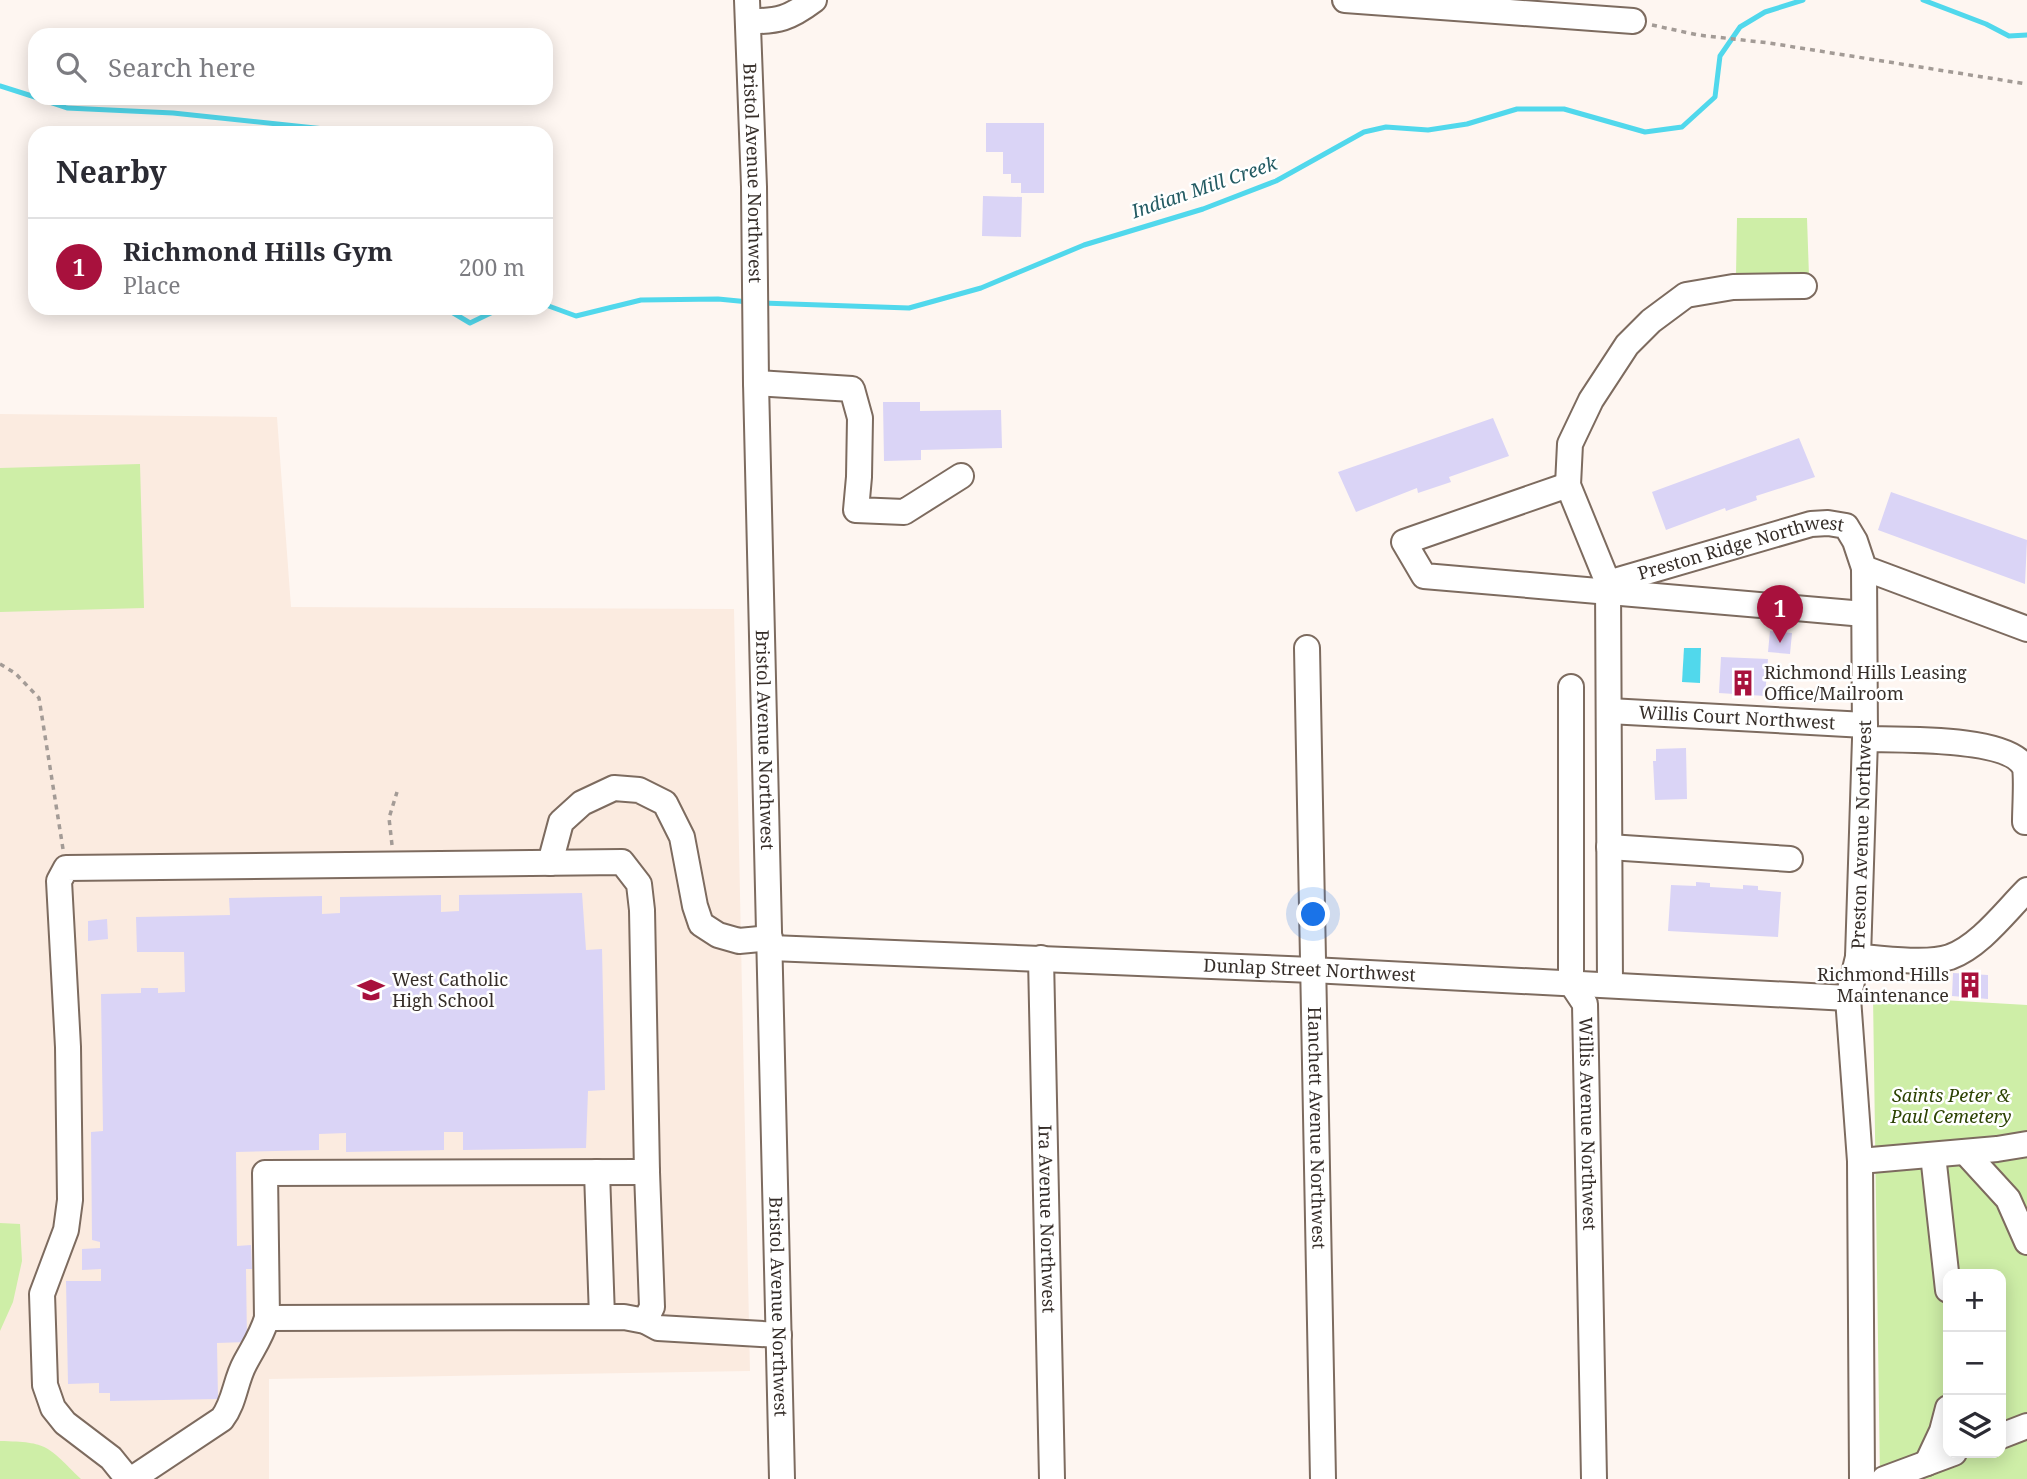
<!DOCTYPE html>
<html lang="en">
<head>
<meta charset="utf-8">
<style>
  body { margin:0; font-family:"Noto Serif",serif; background:#f2f2f3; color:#2b2b33 }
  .controls { position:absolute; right:21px; bottom:21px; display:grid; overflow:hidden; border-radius:14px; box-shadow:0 4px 18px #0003 }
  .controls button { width:63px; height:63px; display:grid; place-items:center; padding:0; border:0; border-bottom:2px solid #e1e1e2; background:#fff; color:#2b2b33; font:35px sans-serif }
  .you { position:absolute; left:1314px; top:915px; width:24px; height:24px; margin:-18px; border:5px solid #fff; border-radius:50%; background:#1a73e8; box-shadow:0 0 0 10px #1a73e833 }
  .badge { display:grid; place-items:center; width:46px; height:46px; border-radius:50%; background:#a8113d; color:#fff; font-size:23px; font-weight:700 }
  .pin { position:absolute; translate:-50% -58px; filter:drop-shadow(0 2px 4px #0008) }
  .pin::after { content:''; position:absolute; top:37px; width:24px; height:21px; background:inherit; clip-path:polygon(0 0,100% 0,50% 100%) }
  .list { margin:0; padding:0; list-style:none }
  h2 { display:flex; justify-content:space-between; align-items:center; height:91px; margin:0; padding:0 28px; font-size:30px }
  h2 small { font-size:23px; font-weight:400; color:#7c7c81 }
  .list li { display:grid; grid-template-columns:46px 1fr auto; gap:21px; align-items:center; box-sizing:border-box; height:98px; padding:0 28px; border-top:2px solid #e1e1e2 }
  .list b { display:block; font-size:26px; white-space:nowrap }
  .list p { margin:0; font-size:23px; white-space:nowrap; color:#7c7c81 }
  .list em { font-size:23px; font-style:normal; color:#7c7c81 }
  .icon { flex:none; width:38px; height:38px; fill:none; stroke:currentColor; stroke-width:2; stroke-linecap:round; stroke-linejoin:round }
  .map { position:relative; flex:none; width:2027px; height:1479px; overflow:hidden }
  .search { position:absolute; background:#fff; box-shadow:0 4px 18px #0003; left:28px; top:28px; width:525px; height:77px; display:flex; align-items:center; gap:18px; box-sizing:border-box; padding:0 24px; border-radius:21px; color:#7c7c81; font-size:26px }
  .panel { position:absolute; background:#fff; box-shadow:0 4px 18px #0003; left:28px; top:126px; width:525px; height:189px; border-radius:21px }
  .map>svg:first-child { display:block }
  .built { fill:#fbebe0 }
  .green { fill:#ceeea7; fill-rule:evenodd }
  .water { fill:#51d8ec }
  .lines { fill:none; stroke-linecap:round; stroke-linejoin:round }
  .stream { stroke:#51d8ec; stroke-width:5 }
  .building { fill:#dad4f6 }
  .minor-casing { stroke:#7d6b5f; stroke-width:28 }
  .path { stroke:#a39b96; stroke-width:3.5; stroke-dasharray:5 5; stroke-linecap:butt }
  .minor { stroke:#fff; stroke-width:24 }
  .labels { text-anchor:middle; stroke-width:5; stroke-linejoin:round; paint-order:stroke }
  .street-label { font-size:18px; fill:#362e29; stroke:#fff }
  .poi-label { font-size:18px; fill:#362e29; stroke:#fff; text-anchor:start }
  .park-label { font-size:18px; font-style:italic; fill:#2d4304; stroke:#fff }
  .water-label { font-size:19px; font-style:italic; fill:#235b63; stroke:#fff }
</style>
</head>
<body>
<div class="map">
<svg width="2027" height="1479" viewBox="0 0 2027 1479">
  <rect width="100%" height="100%" fill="#fef6f1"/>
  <path class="built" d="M0,414L277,417L291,607L734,609L750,1371L269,1379V1479H0Z"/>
  <path class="green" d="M1737,218H1807L1809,276H1736Z
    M140,464L144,608L0,612V468Z
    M1873,996L2027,1005V1479H1880ZM1948,1274H2001V1453H1948Z
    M0,1223L20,1224L22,1261L13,1302L0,1331Z
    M0,1441C49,1442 47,1446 81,1479H0Z"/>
  <path class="water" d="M1684,648H1701L1700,683L1682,682Z"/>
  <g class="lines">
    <path class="stream" d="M1923,0L1986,24L2009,36L2027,35
      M0,86L35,97
      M37,98L67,108L173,113L334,130L335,133
      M762,303L909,308L981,288L1084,245L1203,209L1276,181L1364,132L1386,127L1428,130L1467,124L1517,109H1564L1645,132L1682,127L1715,97L1720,56L1740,27L1765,12L1803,0
      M546,305L576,316L641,300L718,299L749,302
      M445,308L470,323L501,308"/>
  </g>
  <path class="building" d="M986,123H1044V193H1021V183H1011V174H1003V152H986Z
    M983,196L1022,197L1021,237L982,236Z
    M883,402H920V411L1001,410L1002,448L921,450V460L884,461Z
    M1493,418L1509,456L1449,477L1451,482L1418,493L1417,488L1356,512L1338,472Z
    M1799,438L1815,477L1756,496L1757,500L1726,511L1725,508L1666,530L1652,492Z
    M1891,492L2027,540L2025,584L1878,530Z
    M1770,631L1792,633L1790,654L1768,652Z
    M1721,657L1768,659L1765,696L1719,693Z
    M1686,748L1687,799L1655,800L1653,761H1656V749Z
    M1696,882L1710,883V887L1743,889V885L1758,886V890L1781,892L1778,937L1668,931L1671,885L1696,886Z
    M582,893L586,950L602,949L605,1090L588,1091L586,1148L463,1150V1132H444V1150L346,1152V1133L319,1134V1150L236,1152L237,1246L251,1245L252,1269H246L247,1342L217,1343L218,1399L110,1401V1393H99V1383L68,1384L66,1281H101V1269L82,1270V1249L100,1248V1242L92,1240L91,1132L103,1131L101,994L141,993V988H158V993L185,992L184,952H137L136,917L230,915L229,898L322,896V914L340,913V897L441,895V912L459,911V895Z
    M107,919L108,939L88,941V921Z
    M1953,973L1988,975V999L1952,996Z"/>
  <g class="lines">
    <g class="minor-casing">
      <g id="minor">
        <path id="s1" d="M747,0L754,187L756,383L782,1479"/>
        <path d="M1345,0L1633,21"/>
        <path d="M748,21C778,22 790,18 814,0"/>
        <path d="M756,383L852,389L860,418L859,477L856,510L904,512L961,476"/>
        <path d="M1568,485L1404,542L1424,576L1864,614"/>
        <path id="s2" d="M1608,583L1811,524L1828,523L1846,526L1855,541L1864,568L2027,629"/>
        <path id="s3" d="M1307,648L1323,1479"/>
        <path id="s4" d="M1571,687V983L1585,1004L1594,1479"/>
        <path id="s5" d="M1609,711L1865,725"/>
        <path d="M1865,739C1898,740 2010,736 2025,768C2027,779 2025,809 2025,822H2027"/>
        <path d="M1609,847L1790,859"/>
        <path d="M550,863L561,822L582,803L614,788L639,790L665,803L682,837L695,906L701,924L718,935L739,941L770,938"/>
        <path id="s6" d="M771,948L1312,970L1848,998"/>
        <path d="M1858,957C1884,958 1925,965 1950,957C1980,946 2005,912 2027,890"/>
        <path id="s7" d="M1041,958L1052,1479"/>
        <path d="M1610,985L1608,583L1568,485L1570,444L1591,400L1627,345L1651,321L1686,295L1733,287L1804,286"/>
        <path d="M1965,1152L2008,1199L2027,1242"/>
        <path d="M1933,1155L1948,1290"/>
        <path d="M1860,1161L1997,1149L2027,1144"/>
        <path d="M597,1172L602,1317"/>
        <path d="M267,1318L265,1173L647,1172"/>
        <path d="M2001,1436L2027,1426"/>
        <path d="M1927,1463L1942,1431L1948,1408"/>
        <path d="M128,1479L111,1458L65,1423L53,1408L45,1385L42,1294L66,1230L70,1200L68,1047L59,881L66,868L622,862L639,884L642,910L647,1172L652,1307L645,1321"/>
        <path d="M132,1479L222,1419C235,1402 235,1381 245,1363C254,1346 261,1337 267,1318L624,1317L645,1321L658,1328L779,1335"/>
        <path id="s8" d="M1862,1479L1860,1161L1848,998L1858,957L1865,739L1864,568"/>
        <path d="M1884,1479L1954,1453"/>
      </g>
    </g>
    <path class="path" d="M1652,25L1698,35L1769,43L2027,84
      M0,664L15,673L39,698L63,849
      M392,845L389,818L397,792"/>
    <use href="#minor" class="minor"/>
  </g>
  <defs>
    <g id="building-bare" transform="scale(2.1)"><path d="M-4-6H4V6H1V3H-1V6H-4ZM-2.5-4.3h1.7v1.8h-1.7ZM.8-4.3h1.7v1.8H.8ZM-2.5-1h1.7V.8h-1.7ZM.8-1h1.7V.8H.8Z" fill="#a8113d" stroke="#fff" stroke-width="2.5" paint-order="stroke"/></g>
    <g id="school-bare" transform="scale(2.1)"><path d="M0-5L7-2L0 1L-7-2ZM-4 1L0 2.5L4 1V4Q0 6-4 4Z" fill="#a8113d" stroke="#fff" stroke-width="2.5" paint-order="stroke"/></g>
  </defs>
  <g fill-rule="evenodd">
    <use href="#building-bare" x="1743" y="683"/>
    <use href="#building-bare" x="1970" y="985"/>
    <use href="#school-bare" x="371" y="990"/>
  </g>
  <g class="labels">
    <g class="street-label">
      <text dy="6" stroke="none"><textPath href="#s1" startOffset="173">Bristol Avenue Northwest</textPath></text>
      <text dy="6" stroke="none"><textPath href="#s2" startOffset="138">Preston Ridge Northwest</textPath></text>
      <text dy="6" stroke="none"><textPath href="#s5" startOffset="128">Willis Court Northwest</textPath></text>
      <text dy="6" stroke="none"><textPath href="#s1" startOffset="740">Bristol Avenue Northwest</textPath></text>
      <text dy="6" stroke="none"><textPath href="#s8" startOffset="646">Preston Avenue Northwest</textPath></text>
      <text dy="6" stroke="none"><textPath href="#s6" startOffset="539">Dunlap Street Northwest</textPath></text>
      <text dy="6" stroke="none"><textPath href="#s4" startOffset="441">Willis Avenue Northwest</textPath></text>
      <text dy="6" stroke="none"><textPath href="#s3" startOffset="480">Hanchett Avenue Northwest</textPath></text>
      <text dy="6" stroke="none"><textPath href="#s7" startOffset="261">Ira Avenue Northwest</textPath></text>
      <text dy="6" stroke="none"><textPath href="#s1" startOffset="1307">Bristol Avenue Northwest</textPath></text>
    </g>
    <g class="poi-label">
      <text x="1764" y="679">Richmond Hills Leasing<tspan x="1764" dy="21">Office/Mailroom</tspan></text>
      <text x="1949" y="981" text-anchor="end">Richmond Hills<tspan x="1949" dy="21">Maintenance</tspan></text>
      <text x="392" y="986">West Catholic<tspan x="392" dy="21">High School</tspan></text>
    </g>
    <g class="park-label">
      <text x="1951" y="1102">Saints Peter &amp;<tspan x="1951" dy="21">Paul Cemetery</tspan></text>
    </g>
    <g class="water-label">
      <text transform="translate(1204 187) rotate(-19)" y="7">Indian Mill Creek</text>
    </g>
  </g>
</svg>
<div class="controls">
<button>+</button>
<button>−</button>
<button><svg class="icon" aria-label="layers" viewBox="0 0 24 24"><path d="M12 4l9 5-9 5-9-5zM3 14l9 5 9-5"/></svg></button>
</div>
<div class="you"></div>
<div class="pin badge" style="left:1780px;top:643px">1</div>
<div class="search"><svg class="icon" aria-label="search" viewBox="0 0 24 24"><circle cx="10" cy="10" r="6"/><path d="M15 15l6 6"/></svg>Search here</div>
<section class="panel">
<h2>Nearby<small></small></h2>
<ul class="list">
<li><span class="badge">1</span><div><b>Richmond Hills Gym</b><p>Place</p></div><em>200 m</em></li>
</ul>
</section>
</div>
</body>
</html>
